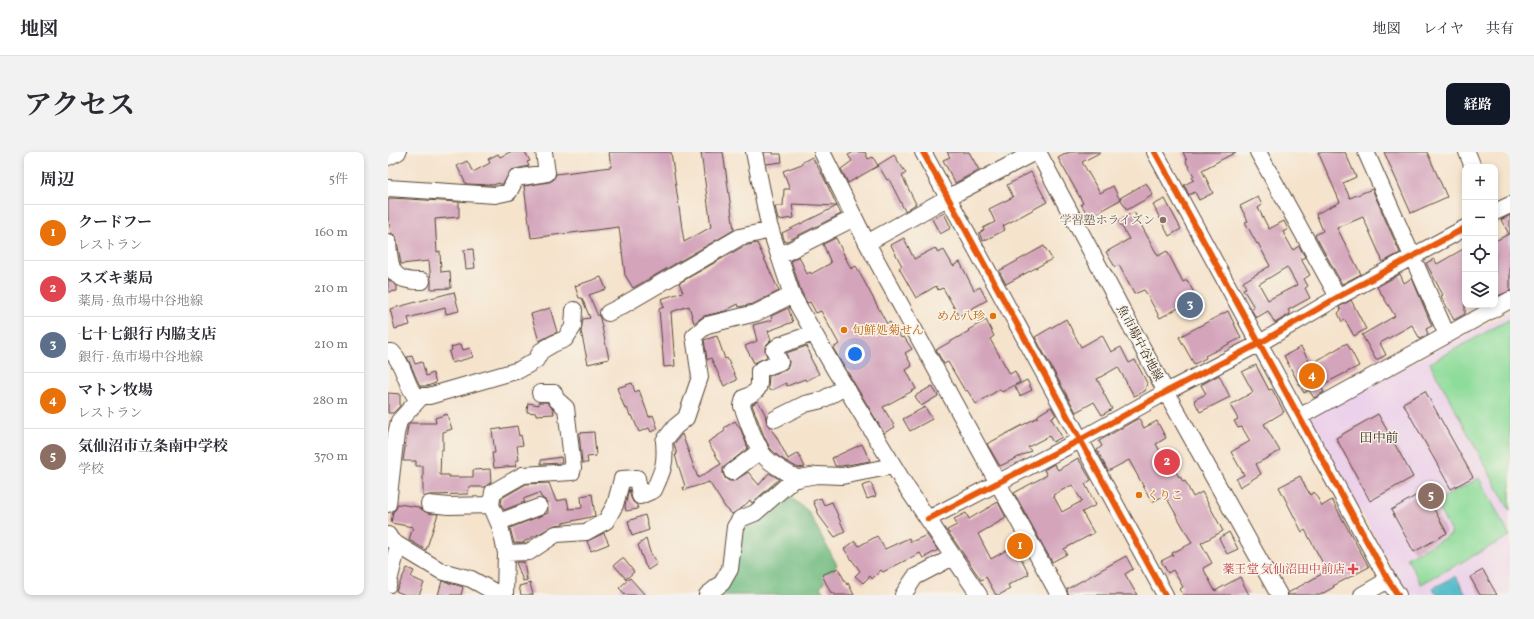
<!DOCTYPE html>
<html lang="ja">
<head>
<meta charset="utf-8">
<style>
  body { margin:0; font-family:Vollkorn,"Noto Serif JP",serif; background:#f2f2f3; color:#2b2b33 }
  .controls { position:absolute; right:12px; top:12px; display:grid; overflow:hidden; border-radius:8px; box-shadow:0 2px 6px #0003 }
  .controls button { width:36px; height:36px; display:grid; place-items:center; padding:0; border:0; border-bottom:1px solid #e1e1e2; background:#fff; color:#2b2b33; font:20px sans-serif }
  .you { position:absolute; left:467px; top:202px; width:14px; height:14px; margin:-10px; border:3px solid #fff; border-radius:50%; background:#1a73e8; box-shadow:0 0 0 6px #1a73e833 }
  .badge { display:grid; place-items:center; width:26px; height:26px; border-radius:50%; background:#111827; color:#fff; font-size:13px; font-weight:700 }
  .pin { position:absolute; translate:-50% -50%; border:2px solid #fff; box-shadow:0 1px 4px #0006 }
  .list { margin:0; padding:0; list-style:none }
  h2 { display:flex; justify-content:space-between; align-items:center; height:52px; margin:0; padding:0 16px; font-size:17px }
  h2 small { font-size:13px; font-weight:400; color:#7c7c81 }
  .list li { display:grid; grid-template-columns:26px 1fr auto; gap:12px; align-items:center; box-sizing:border-box; height:56px; padding:0 16px; border-top:1px solid #e1e1e2 }
  .list b { display:block; font-size:15px; white-space:nowrap }
  .list p { margin:0; font-size:13px; white-space:nowrap; color:#7c7c81 }
  .list em { font-size:13px; font-style:normal; color:#7c7c81 }
  .icon { flex:none; width:22px; height:22px; fill:none; stroke:currentColor; stroke-width:2; stroke-linecap:round; stroke-linejoin:round }
  .map { position:relative; flex:none; width:1122px; height:443px; overflow:hidden; border-radius:8px }
  header { display:flex; align-items:center; gap:24px; box-sizing:border-box; height:56px; padding:0 20px; background:#fff; border-bottom:1px solid #e1e1e2 }
  header strong { font-size:19px }
  nav { display:flex; gap:22px; margin-inline-start:auto; font-size:14px }
  .intro { display:flex; align-items:center; justify-content:space-between; box-sizing:border-box; height:96px; padding:0 24px }
  h1 { margin:0; font-size:28px }
  .button { padding:10px 18px; border-radius:8px; background:#111827; color:#fff; font-size:14px; font-weight:700 }
  main { display:flex; gap:24px; padding:0 24px }
  aside { flex:1; background:#fff; border-radius:8px; box-shadow:0 2px 6px #0003 }
  .map>svg:first-child { display:block }
  .built { fill:#ecd1ea }
  .green { fill:#8ddc9a; stroke:#64835c }
  .forest { fill:#72bc82; stroke:#567350 }
  .water { fill:#4ebac9; stroke:#447274 }
  .building { fill:#d4a4bb; fill-rule:evenodd }
  .lines { fill:none; stroke-linecap:round; stroke-linejoin:round }
  .minor-casing { stroke:#574638; stroke-width:18 }
  .minor { stroke:#fff; stroke-width:16 }
  .cycleway-casing { stroke:#f7f3e8; stroke-width:8 }
  .cycleway { stroke:#e8590c; stroke-width:6 }
  .education-dot { fill:#8d6e63; stroke:#f7f3e8; stroke-width:1.5 }
  .food-dot { fill:#e8710a; stroke:#f7f3e8; stroke-width:1.5 }
  .health-dot { fill:#e0444e; stroke:#f7f3e8; stroke-width:1.5 }
  .labels { text-anchor:middle; stroke-width:3; stroke-linejoin:round; paint-order:stroke }
  .education-label { font-size:12px; fill:#785e54; stroke:#f7f3e8; text-anchor:end }
  .food-label { font-size:12px; fill:#c56008; stroke:#f7f3e8; text-anchor:start }
  .street-label { font-size:12px; fill:#3b2a1e; stroke:#f7f3e8 }
  .health-label { font-size:12px; fill:#be3a42; stroke:#f7f3e8; text-anchor:end }
  .neighbourhood-label { font-size:13px; fill:#3b2a1e; stroke:#f7f3e8 }
</style>
</head>
<body>
<header>
<strong>地図</strong>
<nav><a>地図</a><a>レイヤ</a><a>共有</a></nav>
</header>
<div class="intro"><h1>アクセス</h1><a class="button">経路</a></div>
<main>
<aside>
<h2>周辺<small>5件</small></h2>
<ul class="list">
<li><span class="badge" style="background:#e8710a">1</span><div><b>クードフー</b><p>レストラン</p></div><em>160 m</em></li>
<li><span class="badge" style="background:#e0444e">2</span><div><b>スズキ薬局</b><p>薬局 · 魚市場中谷地線</p></div><em>210 m</em></li>
<li><span class="badge" style="background:#5c6f8a">3</span><div><b>七十七銀行 内脇支店</b><p>銀行 · 魚市場中谷地線</p></div><em>210 m</em></li>
<li><span class="badge" style="background:#e8710a">4</span><div><b>マトン牧場</b><p>レストラン</p></div><em>280 m</em></li>
<li><span class="badge" style="background:#8d6e63">5</span><div><b>気仙沼市立条南中学校</b><p>学校</p></div><em>370 m</em></li>
</ul>
</aside>
<div class="map">
<svg width="1122" height="443" viewBox="0 0 1122 443">
  <rect width="100%" height="100%" fill="#f7f3e8"/>
  <filter id="ink" filterUnits="userSpaceOnUse"><feTurbulence type="fractalNoise" baseFrequency=".025" numOctaves="2"/><feDisplacementMap in="SourceGraphic" scale="8" xChannelSelector="R" yChannelSelector="G"/><feConvolveMatrix kernelMatrix="1 2 1 2 8 2 1 2 1" color-interpolation-filters="sRGB"/></filter>
  <filter id="wash" filterUnits="userSpaceOnUse"><feTurbulence type="fractalNoise" baseFrequency=".012" numOctaves="4" result="noise"/><feDisplacementMap in="SourceGraphic" scale="16" xChannelSelector="R" yChannelSelector="G"/><feGaussianBlur stdDeviation="0.9" result="paint"/><feColorMatrix in="noise" values="0 0 0 0 0 0 0 0 0 0 0 0 0 0 0 0 0 1.4 0 .05"/><feComposite in="paint" operator="in"/></filter>
  <g filter="url(#wash)">
    <rect width="100%" height="100%" fill="#f5e3cc"/>
    <path class="built" d="M1122,160V443H1021L1007,422L922,265Z"/>
    <path class="green" d="M1122,167V359L1042,211Z
      M1091,326L1122,384L1033,432L1019,406L1064,382L1047,350Z"/>
    <path class="forest" d="M396,340L420,359L449,413L432,435L437,443H310L318,433L337,414L354,372Z"/>
    <path class="water" d="M1068,424L1078,443H1049L1045,436Z"/>
    <g id="blocks">
      <path class="building" d="M122,0H137L142,9L139,10L141,14L123,18L115,32H112L111,31L105,33L78,32L69,14L79,9L85,20L102,11L100,7L110,2L112,5Z
        M221,0H283L296,90L323,75L313,0H335L346,78L245,136L237,123L231,75L143,86L136,34L161,30L165,28L168,22L223,15Z
        M376,0H385V2H393L394,10L378,12Z
        M466,0H477L480,7L485,5L490,14L460,31L453,17L464,9L460,3Z
        M559,0H581L591,18L567,31L555,8L562,5Z
        M681,0H713L694,10L712,41L725,34L732,48L701,65L693,52L695,51L670,6Z
        M795,0H848L814,18L825,41L811,48L807,40L801,43L796,33L806,28L804,25L806,24L798,10L799,9Z
        M930,0H957L968,25L955,31L962,46L984,37L1012,101L995,110L975,65L949,76L973,122L954,132L927,83L935,79L928,62L952,50Z
        M996,0H1039L1059,45L1023,61Z
        M506,3L518,21L514,24L528,52L517,59L501,27L499,28L490,13Z
        M424,5L435,24L449,54L404,52L406,66L390,68L387,54H395L396,37H402L395,19L414,12L413,11Z
        M643,20L659,50L615,74L617,78L595,89L591,81L596,78L595,76L607,70L601,57L625,45L619,33Z
        M758,31L765,43L739,58L732,46Z
        M870,45L874,53L870,56L881,77L896,69L900,77L895,80L905,98L911,94L917,105L913,107L922,123L916,127L920,134L917,136L922,146L900,158L902,162L887,171L880,159L868,166L863,157L866,155L855,137L858,136L855,130L882,114L870,91L869,92L857,70L860,69L852,54ZM899,115L909,133L880,148L871,132Z
        M3,46L71,50V65L47,67L49,100L52,99L53,120L62,119L63,136L43,137V129L41,109L13,112L9,89L8,84L3,81L0,64V47Z
        M777,47L793,77L781,84L765,53Z
        M449,54L453,62L397,90L394,81Z
        M746,60L770,104L779,99L795,130L799,128L809,146L772,166L757,139L756,138L746,142L731,113L727,115L718,100L741,87L730,68Z
        M556,61L563,76L552,82L544,67Z
        M1122,63V139L1107,145V89L1121,82L1113,68Z
        M448,86L463,117L468,114L499,172L502,170L507,179L509,178L513,186L516,185L524,197L517,201L524,214L518,218L528,237L495,255L507,275L496,281L445,196L451,192L433,159L428,161L422,150L419,151L413,139L403,109L411,104L419,122L422,120L423,122L443,111L435,92Z
        M516,86L526,107L547,96L550,101L556,98L565,114L572,110L586,138L592,135L599,148L571,164L555,136L550,138L548,134L528,146L511,116L514,114L503,93Z
        M369,91L391,139L365,152L351,155L350,152L337,159L316,164L306,171L301,154L283,160L287,214L276,215L271,157L276,155L273,147L295,140L291,131L356,94Z
        M656,94L664,107L618,132L611,119Z
        M1077,96V162L1066,168L1053,144L1055,143L1038,111L1046,107L1049,112Z
        M85,97L87,116L78,117L76,98Z
        M1012,122L1016,131L1024,126L1044,174L1038,177L1040,182L1032,187L1024,173L992,191L998,203L988,208L974,183L1007,164L989,135Z
        M213,125L218,137L201,143L210,164H211L212,166L221,207L200,212L193,179L195,167L202,166L194,146H191L187,134Z
        M0,127L9,134V139L0,140Z
        M66,140L71,159L58,162L57,156L20,166L22,173L7,177L2,157Z
        M963,148L978,177L966,184L957,168L954,170L950,161L953,158L951,155Z
        M162,156L169,180L151,189L143,162Z
        M400,156L405,170L380,179L383,188L377,194V198L379,205L366,211L357,194L369,189L365,173L384,168L383,164Z
        M840,159L853,186L817,204L818,206L806,212L791,185Z
        M678,167L693,195L714,183L723,200L733,195L741,211L747,208L759,231L757,239L746,244L730,215L709,227L716,240H715L724,257L714,263L706,250L688,260L647,185Z
        M598,168L606,184L602,187L622,222L627,219L632,230L614,240L612,237L588,252L579,238L577,239L560,210L556,212L548,198L581,179L580,178Z
        M329,184L337,207L339,206L349,228L336,234L323,206L319,208L316,188Z
        M959,191L971,214L932,234L936,240L926,246L921,238L916,241L896,204L913,195L923,212Z
        M73,192L75,198L82,196L85,205L64,211L61,200L64,198L63,195Z
        M419,194L423,204L422,205L431,222L418,229L417,227L399,234L398,231L382,239L380,236L381,224L395,219L400,215L401,210L398,201Z
        M24,204L27,212L34,210L38,224L45,221L48,231L39,234H32L19,205Z
        M868,213L881,238L884,237L896,260L876,272L892,299L868,312L873,322L852,335L848,327L856,323L843,300L862,289L854,275L850,276L846,269L850,267L842,253L865,240L854,220Z
        M831,223L842,245L812,260L806,248L818,242L813,233Z
        M639,228L644,238L632,244L627,234Z
        M244,231L247,240L251,238L261,265L265,263L270,277L263,280L261,276L251,280L244,263L242,264L239,256L237,257L229,236Z
        M544,234L550,244L533,254L527,244Z
        M1037,239L1085,325L1063,337L1015,251Z
        M0,241L12,242V254L5,261H0Z
        M370,249L377,262L379,272L388,284L400,307L410,301L417,315L410,316L391,305L382,296L376,284L364,253Z
        M151,250H159L165,257L166,262L148,263V261L139,260L140,251L151,253Z
        M537,255L544,267L522,279L515,267Z
        M663,255L668,263L663,266L674,285L665,290L661,284L640,295L643,299L612,314L599,292L650,265V263Z
        M59,262L64,277L55,280V298H53L52,323H61V325H85V318L102,317L103,330L97,335H81L80,342L42,343L35,345V314H28V309H15L20,274L22,271H48L47,266Z
        M990,262L1025,325L982,349L948,286Z
        M751,266L756,276L769,269L778,286L768,292L777,308L780,306L791,325L792,324L795,330L797,329L805,345L814,340L835,379L813,391L824,411L815,416L827,439L852,425L861,443H795L792,437L795,435L785,418L780,421L773,409L785,403L784,401L804,391L777,343L764,350L741,308L720,319L709,298L714,294L711,289Z
        M347,269L353,278L360,296L335,316V321L337,326L341,329H346L360,320L371,333L381,321L391,327L364,351L362,348L354,356L344,362L337,355L321,330L296,338L295,335L297,334L287,303H289L286,292L294,282L310,326L333,312L320,290L337,279L336,276Z
        M129,274L131,284L133,283L135,293L129,294L131,308L127,309L128,314L106,316L104,301H107L104,278Z
        M206,280L208,304L199,305L200,311H194L191,281Z
        M474,292L482,309L453,314H447L444,306Z
        M173,305L174,311L153,312V308Z
        M690,306L703,328L697,332L708,353L694,360L706,381L676,397L679,402L664,410L626,341L659,323L656,318L666,312L670,318ZM684,333L694,349L674,360L665,343Z
        M912,324L922,343L926,340L934,354L944,348L981,415L945,434L946,435L932,443H900V441L939,419L917,378L914,380L891,335Z
        M161,331L168,349L179,347L181,357L194,356L193,344L204,342L207,364L175,371V372L167,373L134,391H126L122,376L160,361V352L157,348L154,346L151,341L135,347L137,350L116,358L113,352L114,346L138,332Z
        M483,331L488,344L479,347L474,334Z
        M241,337L243,346L245,350L249,353L250,357L238,359L237,354Z
        M1036,339L1059,381L1026,400L1003,358Z
        M433,346L436,353L444,350L457,380L447,385L432,365L425,349Z
        M610,350L618,366L590,382L603,407L624,395L630,407L633,406L641,422L620,433L622,437L611,443H608L598,425L593,428L559,378L569,373L566,367L578,361L581,367Z
        M10,352L30,355L40,361L50,362L38,398L21,388L25,375L3,371L5,360L8,357Z
        M257,363L261,378L244,384L240,369Z
        M841,380L850,397L839,402L831,386Z
        M216,381L221,392L203,399L199,389Z
        M539,383L550,398L535,406L532,401L495,420L493,418L484,427L482,424L475,431L467,424L472,419L456,397L467,389L471,394L489,384L497,397L521,386L523,390Z
        M258,387L262,400L269,412L260,418L257,413L250,393Z
        M738,404L745,417L737,422L749,443H680L679,437Z
        M233,407H236L246,420L238,427L226,413Z
        M128,410H136L139,428L135,429Z
        M19,416L26,419L23,425L36,431L31,443H17L8,439Z
        M450,416L459,433L460,431L466,443H447L445,440L443,441L434,423Z
        M1095,418L1109,443H1092L1082,425Z
        M242,426L257,443H238L231,436Z
        M54,429L75,435L73,443H50Z
        M142,431L145,443H133L131,434Z"/>
    </g>
  </g>
  <g filter="url(#ink)">
    <use href="#blocks" fill-opacity="0" stroke="#574638" stroke-width="1"/>
    <g class="lines">
      <g class="minor-casing">
        <path id="minor" d="M366,0L381,73L404,143L447,218L519,336L591,443
          M434,0L479,91L671,443
          M535,0L777,443
          M650,0L778,240L891,443
          M767,0L1000,428L1010,443
          M870,0L950,145
          M978,0L1059,183
          M1079,0L1085,15
          M0,5L10,0
          M0,36L107,43L121,40L128,26L159,21L156,0
          M1107,60L1122,53
          M0,90C2,117 3,130 34,129
          M479,91L559,46L647,0
          M391,104L466,66
          M220,161L232,155L352,85L383,78
          M0,200H4C16,212 17,231 27,244H41L131,218L148,208L153,199L165,192L177,187L185,175L186,158
          M911,265L1122,148
          M387,267L417,252L434,248L457,235
          M344,320L368,302L371,294
          M410,327C399,321 387,315 378,306C367,294 360,269 354,254L356,246C373,238 371,237 371,219L376,216L392,210L386,198L392,193L426,181
          M0,352L8,282L11,269L33,245
          M41,352L61,354L103,353
          M540,367L692,288L778,240L872,191L950,145L1077,76
          M111,370L151,355
          M0,383L3,388L10,393L53,419L83,427L112,443
          M118,401L141,400L168,382L198,380L218,369L227,353L234,327L249,326L252,344L266,338C275,318 278,312 276,289L287,275L298,266L312,225L306,184L319,173L368,161L404,143
          M0,433L10,393
          M117,443L118,401L112,374L103,353L105,340L135,323L184,320L185,316L178,256L168,247L166,241H152
          M319,443L334,431L342,417L347,375L352,367L367,361L406,327L429,323L454,324L505,314
          M515,443L527,425L565,405
          M974,443L1000,428"/>
      </g>
      <use href="#minor" class="minor"/>
      <g class="cycleway-casing">
        <path id="cycleway" d="M535,0L777,443
          M767,0L1000,428L1010,443
          M540,367L692,288L778,240L872,191L950,145L1077,76"/>
      </g>
      <use href="#cycleway" class="cycleway"/>
    </g>
  </g>
  <circle class="education-dot" cx="775" cy="68" r="4"/>
  <g class="food-dot">
    <circle cx="605" cy="164" r="4"/>
    <circle cx="456" cy="178" r="4"/>
    <circle cx="751" cy="343" r="4"/>
  </g>
  <path class="health-dot" d="M963 411h4v4h4v4h-4v4h-4v-4h-4v-4h4z"/>
  <g class="labels">
    <g class="education-label">
      <text x="767" y="72">学習塾ホライズン</text>
    </g>
    <g class="food-label">
      <text x="597" y="168" text-anchor="end">めん八珍</text>
      <text x="464" y="182">旬鮮処菊せん</text>
      <text x="759" y="347">くりこ</text>
    </g>
    <g class="street-label">
      <text transform="translate(752 191) rotate(62)" y="4">魚市場中谷地線</text>
    </g>
    <g class="health-label">
      <text x="957" y="421">薬王堂 気仙沼田中前店</text>
    </g>
    <g class="neighbourhood-label">
      <text x="991" y="290">田中前</text>
    </g>
  </g>
</svg>
<div class="controls">
<button>+</button>
<button>−</button>
<button><svg class="icon" aria-label="locate" viewBox="0 0 24 24"><circle cx="12" cy="12" r="6"/><path d="M12 2v4M12 18v4M2 12h4M18 12h4"/></svg></button>
<button><svg class="icon" aria-label="layers" viewBox="0 0 24 24"><path d="M12 4l9 5-9 5-9-5zM3 14l9 5 9-5"/></svg></button>
</div>
<div class="you"></div>
<div class="pin badge" style="left:632px;top:394px;background:#e8710a">1</div>
<div class="pin badge" style="left:779px;top:310px;background:#e0444e">2</div>
<div class="pin badge" style="left:802px;top:153px;background:#5c6f8a">3</div>
<div class="pin badge" style="left:924px;top:224px;background:#e8710a">4</div>
<div class="pin badge" style="left:1043px;top:344px;background:#8d6e63">5</div>
</div>
</main>
</body>
</html>
